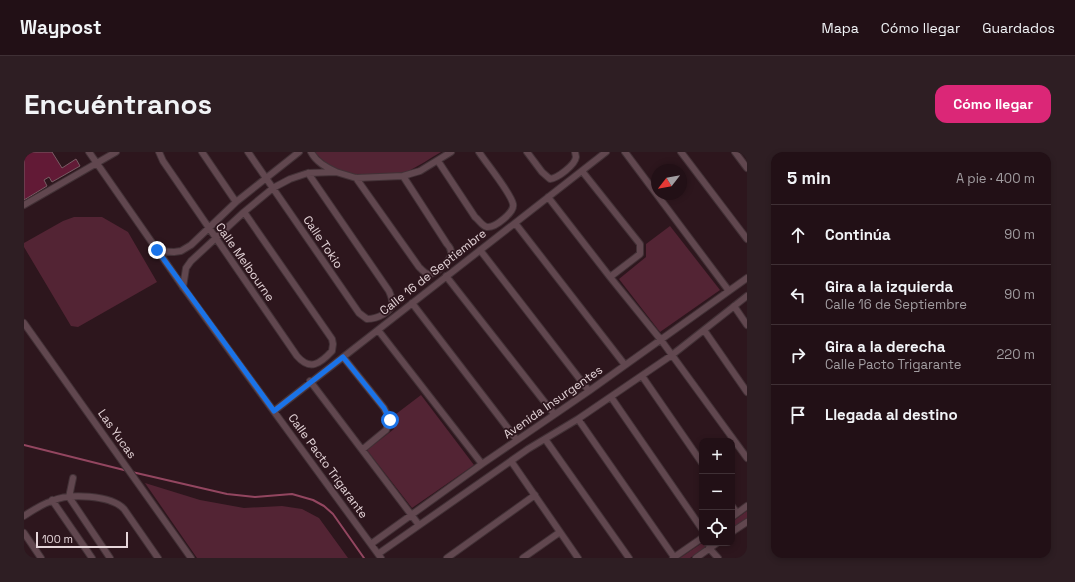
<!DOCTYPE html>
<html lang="es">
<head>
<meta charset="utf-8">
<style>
  body { margin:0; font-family:"Space Grotesk",sans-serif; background:#2e1e23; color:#f1f3f6 }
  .controls { position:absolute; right:12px; bottom:12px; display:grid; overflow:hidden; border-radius:8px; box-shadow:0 2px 6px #0003 }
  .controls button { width:36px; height:36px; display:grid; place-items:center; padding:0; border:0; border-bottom:1px solid #3f3035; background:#221016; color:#f1f3f6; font:20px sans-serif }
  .compass { position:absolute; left:627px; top:12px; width:36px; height:36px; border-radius:50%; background:#221016; box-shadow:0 2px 6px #0003; rotate:239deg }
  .scale { position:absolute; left:12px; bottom:10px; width:92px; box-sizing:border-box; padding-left:4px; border:2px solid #e5d5d9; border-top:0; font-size:11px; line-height:14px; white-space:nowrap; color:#e5d5d9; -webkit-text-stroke:3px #2d161d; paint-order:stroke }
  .stop { position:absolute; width:12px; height:12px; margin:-9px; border:3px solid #1a73e8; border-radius:50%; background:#fff }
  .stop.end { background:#1a73e8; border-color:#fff; box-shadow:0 1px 4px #0008 }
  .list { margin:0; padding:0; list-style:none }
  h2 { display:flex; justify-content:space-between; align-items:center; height:52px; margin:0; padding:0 16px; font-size:17px }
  h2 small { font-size:13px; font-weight:400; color:#a29da1 }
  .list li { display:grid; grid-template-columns:26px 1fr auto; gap:12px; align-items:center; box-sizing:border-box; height:60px; padding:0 16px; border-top:1px solid #3f3035 }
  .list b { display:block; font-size:15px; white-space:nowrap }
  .list p { margin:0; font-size:13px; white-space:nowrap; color:#a29da1 }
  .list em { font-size:13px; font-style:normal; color:#a29da1 }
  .icon { flex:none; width:22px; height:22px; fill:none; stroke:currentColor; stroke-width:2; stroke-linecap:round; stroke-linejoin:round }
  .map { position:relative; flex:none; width:723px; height:406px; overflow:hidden; border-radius:12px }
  header { display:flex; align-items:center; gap:24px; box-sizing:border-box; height:56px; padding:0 20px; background:#221016; border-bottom:1px solid #3f3035 }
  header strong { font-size:19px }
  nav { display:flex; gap:22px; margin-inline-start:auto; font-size:14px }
  .intro { display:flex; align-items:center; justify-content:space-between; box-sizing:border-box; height:96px; padding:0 24px }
  h1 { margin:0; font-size:28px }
  .button { padding:10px 18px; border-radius:12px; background:#db2777; color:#fff; font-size:14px; font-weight:700 }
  main { display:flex; gap:24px; padding:0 24px }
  aside { flex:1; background:#221016; border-radius:12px; box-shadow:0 2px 6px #0003 }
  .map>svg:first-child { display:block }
  .green { fill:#532434 }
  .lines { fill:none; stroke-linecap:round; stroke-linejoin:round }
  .stream { stroke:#934660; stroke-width:2 }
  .building { fill:#621a36; stroke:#795d65 }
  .minor-casing { stroke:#423136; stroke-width:8 }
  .minor { stroke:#61474f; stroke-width:6 }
  .route { stroke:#1a73e8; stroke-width:5 }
  .labels { text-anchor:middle; stroke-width:3.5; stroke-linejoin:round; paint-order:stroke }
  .street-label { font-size:12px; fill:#e5d5d9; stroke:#2d161d }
</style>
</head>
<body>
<header>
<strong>Waypost</strong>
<nav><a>Mapa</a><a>Cómo llegar</a><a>Guardados</a></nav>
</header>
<div class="intro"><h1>Encuéntranos</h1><a class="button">Cómo llegar</a></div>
<main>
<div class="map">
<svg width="723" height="406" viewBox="0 0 723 406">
  <rect width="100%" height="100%" fill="#2d161d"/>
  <path class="green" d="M291,0H417C406,6 394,15 382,20C370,25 346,27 333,25C321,23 297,10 291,0Z
    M50,65H78L104,80L133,130L54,175L47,174L0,95V91L39,69Z
    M646,74L696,138L636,180L595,127L622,105V92Z
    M397,243L450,313L388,356L343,298L370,277L372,262Z
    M121,331L176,348L220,356L258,354L278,357L295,366L324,406H173Z
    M723,359V366L708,377V370Z
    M678,391H687L666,406H656Z"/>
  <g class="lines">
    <path class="stream" d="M0,293L104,319
      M108,320L203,342L231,345L268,342L289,348L300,354L309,362L340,406"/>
  </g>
  <path class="building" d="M0,0H28L38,16L52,7L56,14L28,30L25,25L20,28L23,34L0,48Z"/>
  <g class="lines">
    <g class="minor-casing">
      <path id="minor" d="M65,0L159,135L357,406
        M135,0L139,9L273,204C286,219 296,212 308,199L309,192L308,187L220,60
        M178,0L212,50
        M224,0L335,161L343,167C353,167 369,160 368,149C368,145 366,142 365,139L284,21
        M287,0C292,10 302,15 312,20
        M503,0L518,20L526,27C534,26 551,13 552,5L551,0
        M601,0L705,139
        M657,0L723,87
        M711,0L723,16
        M414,9L451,65C455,68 458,74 463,75C471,76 491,60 489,52C487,41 462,11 455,0
        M558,19L616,92V102L586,125
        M332,26L395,115C397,117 401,122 405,122C412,122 428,108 427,100C427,97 425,94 423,92L379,24
        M524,45L586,125L637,188L723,306
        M0,53L92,0
        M491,71L601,213
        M456,98L565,239
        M133,99L150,100L157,99L167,93L212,50L275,0
        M422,124L530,262
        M159,135L162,116L167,109L220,60L249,36L266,27L284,21L312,20L332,26L379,24L396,19L427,0
        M388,151L493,288
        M710,154L723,173
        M0,171L167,406
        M354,178L458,312
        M680,178L723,240
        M319,205L360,256L366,268L362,278L339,297
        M618,224L678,311
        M286,229L395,373
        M587,245L678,377
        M250,259L582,0
        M554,267L650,405
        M521,287L605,406
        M487,309L554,406
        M45,345L86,406
        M45,345L49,326
        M28,348L68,406
        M708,354L713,361
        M0,364C9,358 18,352 28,349C45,341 87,343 100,357L134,406
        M708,365L723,354
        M708,380L723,370
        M0,381L17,406
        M347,392L458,312L565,239L723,126
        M685,396L694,406
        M354,402L504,297L554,267L648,203L723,144
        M423,406L511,343
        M499,406L536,380
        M649,406L678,386
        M672,406L693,391"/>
    </g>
    <use href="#minor" class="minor"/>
  </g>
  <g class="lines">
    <path class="route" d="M133,98L250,259L319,205L360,256L366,268"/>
  </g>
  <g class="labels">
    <g class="street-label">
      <text transform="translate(299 90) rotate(56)" y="4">Calle Tokio</text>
      <text transform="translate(221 110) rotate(55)" y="4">Calle Melbourne</text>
      <text transform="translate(409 120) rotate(-38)" y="4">Calle 16 de Septiembre</text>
      <text transform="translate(529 250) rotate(-35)" y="4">Avenida Insurgentes</text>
      <text transform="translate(93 282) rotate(55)" y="4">Las Yucas</text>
      <text transform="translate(304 314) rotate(54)" y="4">Calle Pacto Trigarante</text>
    </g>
  </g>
</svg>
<div class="controls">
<button>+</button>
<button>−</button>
<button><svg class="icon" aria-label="locate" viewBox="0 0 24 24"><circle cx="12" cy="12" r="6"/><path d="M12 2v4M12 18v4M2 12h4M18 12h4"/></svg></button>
</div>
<svg class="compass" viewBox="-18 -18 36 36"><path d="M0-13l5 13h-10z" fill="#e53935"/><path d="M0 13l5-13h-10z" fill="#a29da1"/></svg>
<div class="scale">100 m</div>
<div class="stop" style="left:366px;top:268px"></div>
<div class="stop end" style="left:133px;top:98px"></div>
</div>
<aside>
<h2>5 min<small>A pie · 400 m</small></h2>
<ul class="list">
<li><svg class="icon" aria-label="ahead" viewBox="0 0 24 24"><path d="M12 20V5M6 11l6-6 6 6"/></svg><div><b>Continúa</b></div><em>90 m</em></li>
<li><svg class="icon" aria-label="left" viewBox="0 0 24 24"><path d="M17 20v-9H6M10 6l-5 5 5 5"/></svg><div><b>Gira a la izquierda</b><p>Calle 16 de Septiembre</p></div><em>90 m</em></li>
<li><svg class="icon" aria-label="right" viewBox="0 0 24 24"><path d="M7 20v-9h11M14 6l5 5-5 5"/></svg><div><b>Gira a la derecha</b><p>Calle Pacto Trigarante</p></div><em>220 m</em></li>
<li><svg class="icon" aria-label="arrive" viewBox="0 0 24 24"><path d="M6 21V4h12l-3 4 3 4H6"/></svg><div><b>Llegada al destino</b></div></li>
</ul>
</aside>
</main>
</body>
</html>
